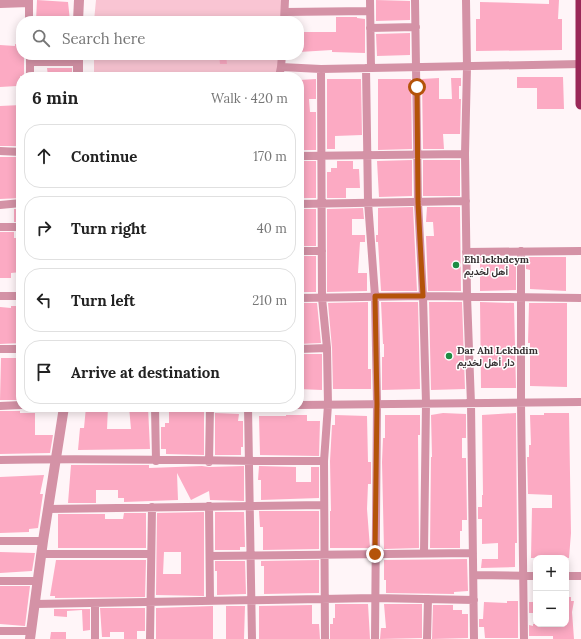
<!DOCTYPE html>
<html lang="en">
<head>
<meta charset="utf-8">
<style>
  body { margin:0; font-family:Lora,Vazirmatn,serif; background:#f6f6f6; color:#222 }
  .controls { position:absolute; right:12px; bottom:12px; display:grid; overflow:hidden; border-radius:8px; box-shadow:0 2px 10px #0003 }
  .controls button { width:36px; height:36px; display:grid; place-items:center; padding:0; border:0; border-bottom:1px solid #e0e0e0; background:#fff; color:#222; font:20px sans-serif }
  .stop { position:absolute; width:12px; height:12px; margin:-9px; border:3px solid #b45309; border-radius:50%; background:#fff }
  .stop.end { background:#b45309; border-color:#fff; box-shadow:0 1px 4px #0008 }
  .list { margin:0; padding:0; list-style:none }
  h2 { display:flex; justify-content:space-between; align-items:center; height:52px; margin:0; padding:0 16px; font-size:17px }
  h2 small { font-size:13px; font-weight:400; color:#767676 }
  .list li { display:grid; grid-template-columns:26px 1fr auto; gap:12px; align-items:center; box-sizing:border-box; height:64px; margin:0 8px 8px; padding:0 8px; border:1px solid #e0e0e0; border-radius:16px }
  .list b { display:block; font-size:15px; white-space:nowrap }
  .list em { font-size:13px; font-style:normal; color:#767676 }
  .icon { flex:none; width:22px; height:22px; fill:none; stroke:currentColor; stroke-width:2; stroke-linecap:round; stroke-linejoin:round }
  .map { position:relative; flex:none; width:581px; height:639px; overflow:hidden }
  .search { position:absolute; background:#fff; box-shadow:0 2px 10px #0003; left:16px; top:16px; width:288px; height:44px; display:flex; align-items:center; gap:10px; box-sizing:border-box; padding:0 14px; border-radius:16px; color:#767676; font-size:15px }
  .panel { position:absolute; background:#fff; box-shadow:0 2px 10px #0003; left:16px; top:72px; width:288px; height:340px; border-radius:16px }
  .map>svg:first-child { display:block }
  .green { fill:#f9c5d3 }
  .building { fill:#fcaac3; fill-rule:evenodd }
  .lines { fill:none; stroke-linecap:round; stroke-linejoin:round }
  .minor { stroke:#d492a6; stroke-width:8 }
  .tertiary { stroke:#d492a6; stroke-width:10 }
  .trunk { stroke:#9a2858; stroke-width:11 }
  .route { stroke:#b45309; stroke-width:5 }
  .poi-dot { fill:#1e8c44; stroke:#fff; stroke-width:1.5 }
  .labels { text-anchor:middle; stroke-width:3; stroke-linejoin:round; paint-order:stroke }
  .poi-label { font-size:10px; font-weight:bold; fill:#342f30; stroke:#fff; text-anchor:start }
</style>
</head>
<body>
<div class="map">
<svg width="581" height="639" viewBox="0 0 581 639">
  <rect width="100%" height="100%" fill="#fff5f8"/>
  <path class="green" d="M96,0H281V21H94Z
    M94,55H279L278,77H94Z"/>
  <path class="building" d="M37,0L68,2L70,21H36Z
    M376,0L410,1V20L376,21Z
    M549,0H559L558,19H562V50L476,51V19H480V2L549,4Z
    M336,17H357V18L365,19V53L332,52V50L299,52L300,32H336Z
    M410,33V55L377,56L376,34Z
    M15,44L21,45V55H23L24,58V76H20V82H17V86L0,87V45L15,46Z
    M50,55H72V56H50Z
    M219,55H226L227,64H220Z
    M47,68H72V76H48Z
    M517,77H563L564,109H537V88H517Z
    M439,78V99H452L451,78H461V86H459V99H461L460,134H443L444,149H423L422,79Z
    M316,79V99H309L310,112H316V150H299V80Z
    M327,79H361L362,135L335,136V149H327Z
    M378,79H411L412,149L378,150Z
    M21,105V146H0V106Z
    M0,157H21V198L0,199Z
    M412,160V196L379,197L377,161Z
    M423,160H460V196H423Z
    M299,161H316V198H300Z
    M337,161H353V169H359L360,188H346V198H327V172H331V168H337Z
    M413,207L417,291H381L378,242H376V235H378V208Z
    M427,207H460L461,291H428L426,236H434L433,222H426Z
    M363,208L364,219H352V235H365V242H360L358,273H367V291L327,292V209Z
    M14,209H21V222H14Z
    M299,209H316V246H299Z
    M0,232H14V238H18L19,245H21V272L11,273V278H0Z
    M299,256H316V292H299Z
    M480,257H516V290L480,291Z
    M526,257H566V291L530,289V270L526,269Z
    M368,302V369H371V389H333L332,348L328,303Z
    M381,302H418L420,389L382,390V357H384V344H383Z
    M429,302H462L465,389L431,390Z
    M480,302L514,303L516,388H481Z
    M299,303H317L321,343L299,344Z
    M529,303H567V387L530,386V343H528Z
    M11,306H21V343L0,344V307L11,308Z
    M299,354H322V390L299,389Z
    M1,358H20V400H0Z
    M86,407H108L107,429H131L129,407H148L150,449L78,450L80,428H84Z
    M169,407H204V455L166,454V449H161V427H165V423H169Z
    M0,411H20V413H35V435H53L50,453L0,454Z
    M215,413L239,414L238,421H243V447H241V455H215Z
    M443,413L466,414V438H462V458H466L467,520H462V531H460V548H430L431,457H432L431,415Z
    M516,413L517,543H515V567L481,568L482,559H498V543L482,544V519H478V507H482V495H483L482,415Z
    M544,413H569L571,533L569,558H531L532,508H552V495L528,494L527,457H529V445H531L530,415H544Z
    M286,415H307V421H320L319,456L260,455L259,416H286Z
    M335,415L367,416L368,462H371V484H368L367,509L370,548H330V511H331L330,461L332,425H335Z
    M385,415H420V435H418L419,548L384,549L382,462L383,438H385Z
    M71,465H149V468L202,466L209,467L244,466V501L210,500L209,491L191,500L177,473L178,500L124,502V498H118V490H96V503H68Z
    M259,466L296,467V482H311V467H319V498L261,500V480H258Z
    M44,475L40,494H43L38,528L29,529V532L0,533V477Z
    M259,511H319V549L263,550V527H260Z
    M204,512V596L156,595L157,513ZM164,552H181V574H163Z
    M215,512H244L245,547H240V550H215Z
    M124,513H146V548H58V514H105V519H123Z
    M0,552L35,553L32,571L0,573Z
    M467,559L468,591L454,592V594L386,593V580H384V560Z
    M56,560H146L145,597L55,598V596H50Z
    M319,560V593L264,594V566H261V561Z
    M215,561H245L246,594L217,595V571H215Z
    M0,586H30L25,626L0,624Z
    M566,597H571V601H574L572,612L574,639H553V636H529V625L533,626V624H566Z
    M507,601H518V638H485L484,627H479V619H483L484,602L507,603Z
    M529,602H536V613H529Z
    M335,604H368L370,639H330V624H333V618H335Z
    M384,604H422V638L380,639L381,628H386Z
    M312,605V624H319L320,639H259V606Z
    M433,605H453V610H462V614H468V638L432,639Z
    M213,606V639H156V608Z
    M226,606H245L244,639H226Z
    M100,608H145V631H137V639H124V632H110V637H102Z
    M54,609H90V630L83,631L82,610L67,611V617L54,616Z
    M51,632H66V639H50Z"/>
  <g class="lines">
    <path class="minor" d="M29,0V21
      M370,0L371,68
      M415,0L418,202L423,296L426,403L424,552
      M466,0L467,67L465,154L467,296L471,404L474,639
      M0,4L29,3
      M285,12L370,11
      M284,21L285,0
      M370,28L416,27
      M30,55V77
      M30,62H78
      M281,67L282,55
      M366,68L368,202L375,296L377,403L375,639
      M321,69L322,298L327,348L328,405L324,461L325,639
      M279,77L281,67L321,69L581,64
      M0,151L21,152
      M299,156L465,154
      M299,204L466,201
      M0,205L21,203
      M0,227H21
      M299,251H322
      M521,251V403L524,639
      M466,252L581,251
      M0,296H21
      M299,298L423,296L581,298
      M0,349H21
      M299,349L327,348
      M299,405L581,402
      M0,406L21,405
      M155,407L156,461
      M248,407L252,639
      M0,460C108,457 216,462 324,461
      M209,462L210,407
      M209,506L210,600
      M48,509L324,505
      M0,541H43
      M41,554H151
      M210,556L473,553
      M474,575L536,576
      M566,576H581
      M0,581H38
      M95,603V639
      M35,604L375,598L474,600
      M0,631H31
      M150,639L152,507
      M427,639L428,599"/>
    <path class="tertiary" d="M78,21L79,0
      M78,55V77
      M30,639L43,541L64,407"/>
    <path class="trunk" d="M581,0V104"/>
  </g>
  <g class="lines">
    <path class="route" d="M375,554L377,404L375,296H423L418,202L417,87"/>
  </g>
  <g class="poi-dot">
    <circle cx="456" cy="265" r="4"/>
    <circle cx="449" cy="356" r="4"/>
  </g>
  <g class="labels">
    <g class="poi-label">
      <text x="464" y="263">Ehl lekhdeym<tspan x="464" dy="12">أهل لخديم</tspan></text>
      <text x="457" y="354">Dar Ahl Lekhdim<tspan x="457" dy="12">دار أهل لخديم</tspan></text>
    </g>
  </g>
</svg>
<div class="controls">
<button>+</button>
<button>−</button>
</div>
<div class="stop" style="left:417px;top:87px"></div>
<div class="stop end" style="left:375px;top:554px"></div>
<div class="search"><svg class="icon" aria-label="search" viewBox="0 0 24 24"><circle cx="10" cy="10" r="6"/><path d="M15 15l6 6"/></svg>Search here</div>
<section class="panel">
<h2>6 min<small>Walk · 420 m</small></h2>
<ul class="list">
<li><svg class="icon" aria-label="ahead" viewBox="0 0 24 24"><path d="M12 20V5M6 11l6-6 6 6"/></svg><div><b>Continue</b></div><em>170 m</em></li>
<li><svg class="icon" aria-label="right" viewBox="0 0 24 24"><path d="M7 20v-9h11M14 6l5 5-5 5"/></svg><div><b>Turn right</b></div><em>40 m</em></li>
<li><svg class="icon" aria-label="left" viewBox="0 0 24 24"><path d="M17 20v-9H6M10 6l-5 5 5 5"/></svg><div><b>Turn left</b></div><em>210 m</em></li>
<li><svg class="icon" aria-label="arrive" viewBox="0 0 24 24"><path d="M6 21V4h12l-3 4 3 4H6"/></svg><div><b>Arrive at destination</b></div></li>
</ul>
</section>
</div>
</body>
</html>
